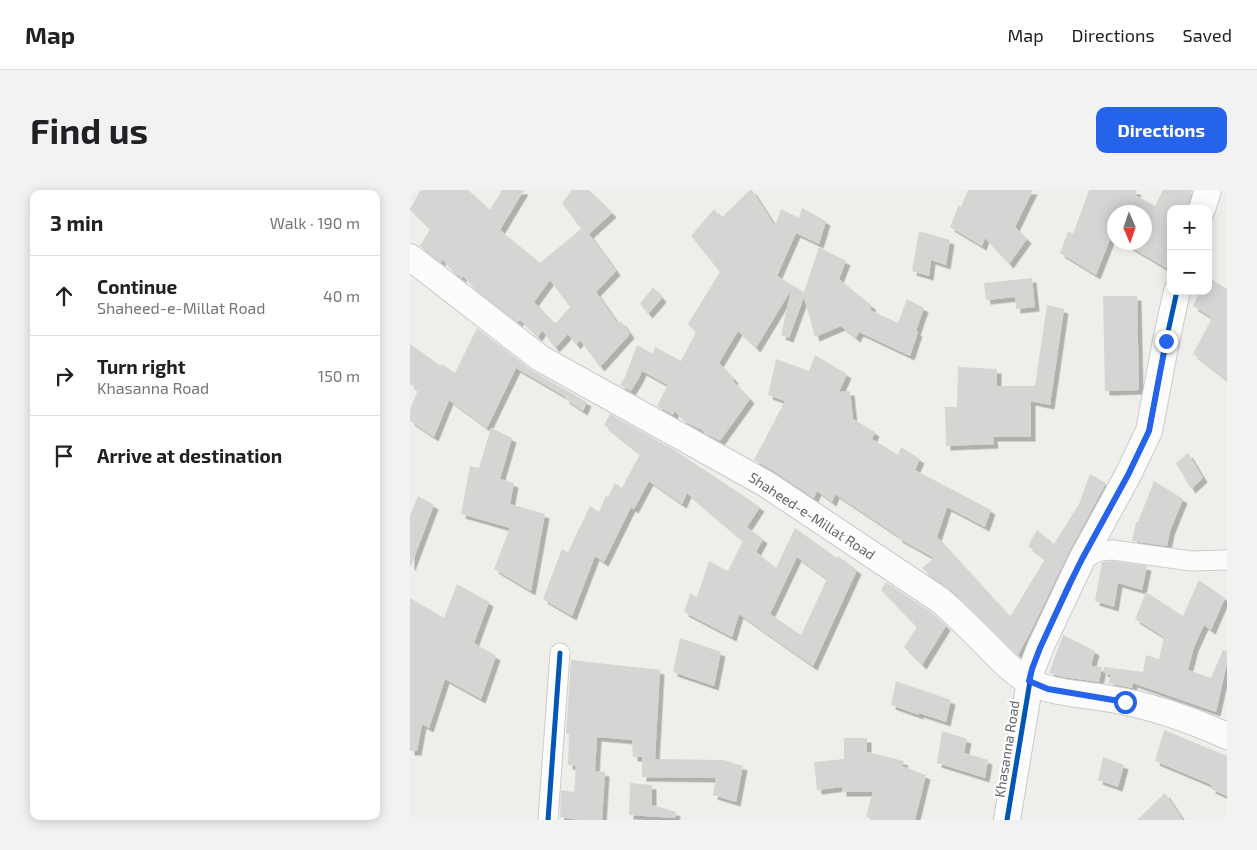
<!DOCTYPE html>
<html lang="en">
<head>
<meta charset="utf-8">
<style>
  body { margin:0; font-family:"Exo 2",sans-serif; background:#f2f2f2; color:#202124 }
  .controls { position:absolute; right:15px; top:15px; display:grid; overflow:hidden; border-radius:10px; box-shadow:0 2px 12px #0003 }
  .controls button { width:45px; height:45px; display:grid; place-items:center; padding:0; border:0; border-bottom:1px solid #e0e0e0; background:#fff; color:#202124; font:25px sans-serif }
  .compass { position:absolute; left:697px; top:15px; width:45px; height:45px; border-radius:50%; background:#fff; box-shadow:0 2px 12px #0003; rotate:178deg }
  .stop { position:absolute; width:15px; height:15px; margin:-11px; border:4px solid #2563eb; border-radius:50%; background:#fff }
  .stop.end { background:#2563eb; border-color:#fff; box-shadow:0 1px 5px #0008 }
  .list { margin:0; padding:0; list-style:none }
  h2 { display:flex; justify-content:space-between; align-items:center; height:65px; margin:0; padding:0 20px; font-size:21px }
  h2 small { font-size:16px; font-weight:400; color:#757577 }
  .list li { display:grid; grid-template-columns:32px 1fr auto; gap:15px; align-items:center; box-sizing:border-box; height:80px; padding:0 20px; border-top:1px solid #e0e0e0 }
  .list b { display:block; font-size:19px; white-space:nowrap }
  .list p { margin:0; font-size:16px; white-space:nowrap; color:#757577 }
  .list em { font-size:16px; font-style:normal; color:#757577 }
  .icon { flex:none; width:28px; height:28px; fill:none; stroke:currentColor; stroke-width:2; stroke-linecap:round; stroke-linejoin:round }
  .map { position:relative; flex:none; width:817px; height:630px; overflow:hidden; border-radius:10px }
  header { display:flex; align-items:center; gap:30px; box-sizing:border-box; height:70px; padding:0 25px; background:#fff; border-bottom:1px solid #e0e0e0 }
  header strong { font-size:24px }
  nav { display:flex; gap:28px; margin-inline-start:auto; font-size:18px }
  .intro { display:flex; align-items:center; justify-content:space-between; box-sizing:border-box; height:120px; padding:0 30px }
  h1 { margin:0; font-size:35px }
  .button { padding:12px 22px; border-radius:10px; background:#2563eb; color:#fff; font-size:18px; font-weight:700 }
  main { display:flex; gap:30px; padding:0 30px }
  aside { flex:1; background:#fff; border-radius:10px; box-shadow:0 2px 12px #0003 }
  .map>svg:first-child { display:block }
  .building { fill:#d6d5d3; fill-rule:evenodd; filter:url(#shadow) }
  .lines { fill:none; stroke-linecap:round; stroke-linejoin:round }
  .street-casing { stroke:#cbcccc; stroke-width:21 }
  .secondary-casing { stroke:#cacacb; stroke-width:28 }
  .street { stroke:#fdfcfc; stroke-width:19 }
  .secondary { stroke:#fdfcfc; stroke-width:26 }
  .cycleway-casing { stroke:#fff; stroke-width:8 }
  .cycleway { stroke:#0057b8; stroke-width:5 }
  .route { stroke:#2563eb; stroke-width:6 }
  .labels { text-anchor:middle; stroke-width:4.5; stroke-linejoin:round; paint-order:stroke }
  .street-label { font-size:14px; fill:#5f6368; stroke:#fff }
</style>
</head>
<body>
<header>
<strong>Map</strong>
<nav><a>Map</a><a>Directions</a><a>Saved</a></nav>
</header>
<div class="intro"><h1>Find us</h1><a class="button">Directions</a></div>
<main>
<aside>
<h2>3 min<small>Walk · 190 m</small></h2>
<ul class="list">
<li><svg class="icon" aria-label="ahead" viewBox="0 0 24 24"><path d="M12 20V5M6 11l6-6 6 6"/></svg><div><b>Continue</b><p>Shaheed-e-Millat Road</p></div><em>40 m</em></li>
<li><svg class="icon" aria-label="right" viewBox="0 0 24 24"><path d="M7 20v-9h11M14 6l5 5-5 5"/></svg><div><b>Turn right</b><p>Khasanna Road</p></div><em>150 m</em></li>
<li><svg class="icon" aria-label="arrive" viewBox="0 0 24 24"><path d="M6 21V4h12l-3 4 3 4H6"/></svg><div><b>Arrive at destination</b></div></li>
</ul>
</aside>
<div class="map">
<svg width="817" height="630" viewBox="0 0 817 630">
  <defs>
    <filter id="shadow"><feDropShadow dx="4.5" dy="4.5" stdDeviation="0" flood-color="#0004"/></filter>
  </defs>
  <rect width="100%" height="100%" fill="#efeeea"/>
  <path class="building" d="M13,0H58L80,20L92,0H114L90,40L130,73L171,39L152,13L162,0H179L202,23L179,44L206,81L186,102L208,134L211,131L220,144L190,177L170,150L166,155L158,144L145,158L132,140L128,147L110,130L108,132L62,96L53,86L52,88L43,82L32,69L31,72L10,56L20,39L0,20V19L10,1ZM140,90L160,117L145,134L124,112Z
    M340,0H342L365,36L371,19L389,28L392,18L416,31L409,54L386,43L367,86L394,102L409,57L436,71L429,89L462,116L460,120L488,133L497,109L514,118L506,141L508,142L500,166L449,142L446,148L431,136L405,147L394,107L379,148L371,145L381,100L346,158L328,141L309,173L324,189L323,191L340,209L310,251L295,243L290,238L289,239L274,231L265,221L263,225L247,216L258,195L232,181L229,188L221,201L210,195L215,187L227,155L243,164L245,157L271,171L286,142L278,134L310,82L281,46L304,19L311,28Z
    M558,0H623L605,37L617,49L599,74L575,48L572,56L540,37L549,15L551,17Z
    M679,0H727L725,5L745,16L753,0H782L777,19H761V65L756,78L712,52H734V22H704V39L686,85L650,63L658,41L663,44Z
    M509,41L540,50L536,75L521,70L519,86L502,81Z
    M798,87L817,99V190L783,164L802,128L783,116L790,101H798Z
    M622,88L625,117L606,119L605,107L576,110L574,93Z
    M243,97L252,108L238,124L230,114Z
    M693,106H727L729,200L695,201Z
    M637,115L654,119L640,215L621,211V247H583L584,254L536,256L535,217H547L548,177L587,179V196H625Z
    M67,138L121,180L177,212L173,221L155,209L156,207L106,178L77,238L39,210L24,247L0,231V220L8,200L0,194V154L31,176L32,174L45,183Z
    M405,165L437,184L429,202L440,201L443,229L465,242L462,249L488,265L491,257L510,269L505,280L581,320L575,337L537,317L527,347L600,427L635,369L618,356L627,340L644,354L669,314L680,284L696,293L659,362L621,441L608,465L546,404L520,385L512,378L524,368L488,348V346L425,304L422,312L407,301L404,308L364,281L344,270L375,211L358,205L366,169L399,181Z
    M200,224L266,261L350,317L337,337L353,349L346,362L366,378L385,338L427,368L428,366L447,380L403,476L329,424L322,447L274,422L280,403L287,407L299,371L318,381L333,351L277,303L272,314L239,291L224,319L221,317L194,372L185,366L162,426L133,409L152,359L158,362L180,316L189,322L196,306L198,307L205,293L212,298L230,264L194,235ZM387,367L417,389L391,445L360,424Z
    M81,238L102,248L90,289L104,293L100,314L135,324L121,401L84,379L100,338L51,324L60,276L69,278Z
    M778,263L793,288L781,299L766,273Z
    M744,291L773,309L760,341L757,356L722,351L726,332H728Z
    M8,306L24,315L1,376H0V326Z
    M703,371L737,376L732,400L708,393L704,417L685,411L692,372Z
    M789,390L815,408L801,440L794,435L784,457L778,480L801,488L813,460L817,461V473L806,522L723,493L722,498L698,493L701,485L693,482L694,477L733,482L736,465L749,469L754,447L725,429L736,402L773,426Z
    M476,392L521,422L536,436L512,475L494,457L507,437L471,400Z
    M47,394L79,412L64,453L86,466L71,509L35,489L19,538L12,534L7,561H0V408L34,428Z
    M653,445L685,461L681,476L692,477L689,492L653,487L639,483Z
    M270,448L311,462L304,496L263,482Z
    M161,470L250,480L245,569L313,570L333,576L326,612L303,605L306,588L232,587V567H223L222,550L187,547L185,581L195,582L192,630H169L150,627L151,600L164,602L166,576L158,575L159,544H156Z
    M486,491L541,510L536,532L509,523V525L481,515Z
    M754,540L817,566V606L801,599L802,595L745,571Z
    M532,541L557,549L554,563L578,570L575,588L527,573Z
    M434,548H457V562L494,571L492,576L516,585L505,630H463L456,626L463,602H432V597L407,600L404,572L434,569Z
    M693,567L714,575L708,597L688,590Z
    M220,593L242,595V615L266,622L265,628L219,625Z
    M755,603L773,630H727Z"/>
  <g class="lines">
    <g class="street-casing">
      <path id="street" d="M672,369L690,361L703,360L781,371L817,370
        M138,630L150,463"/>
    </g>
    <g class="secondary-casing">
      <path id="secondary" d="M792,19L798,0
        M0,67L130,168L356,294L530,410C546,424 561,439 577,455C590,468 603,483 620,492C645,504 675,504 701,509C743,516 779,529 817,546
        M597,630L622,479L630,458L672,369L718,285L739,241L756,151L767,101"/>
    </g>
    <use href="#street" class="street"/>
    <use href="#secondary" class="secondary"/>
    <g class="cycleway-casing">
      <path id="cycleway" d="M138,630L150,463
        M597,630L622,479L630,458L672,369L718,285L739,241L756,151L767,101"/>
    </g>
    <use href="#cycleway" class="cycleway"/>
  </g>
  <g class="lines">
    <path class="route" d="M715,512L638,499L619,491L622,479L630,458L659,395L672,369L718,285L739,241L756,151"/>
  </g>
  <g class="labels">
    <g class="street-label">
      <text transform="translate(402 326) rotate(33)" y="5">Shaheed-e-Millat Road</text>
      <text transform="translate(597 559) rotate(-81)" y="5">Khasanna Road</text>
    </g>
  </g>
</svg>
<div class="controls">
<button>+</button>
<button>−</button>
</div>
<svg class="compass" viewBox="-18 -18 36 36"><path d="M0-13l5 13h-10z" fill="#e53935"/><path d="M0 13l5-13h-10z" fill="#757577"/></svg>
<div class="stop" style="left:715px;top:512px"></div>
<div class="stop end" style="left:756px;top:151px"></div>
</div>
</main>
</body>
</html>
